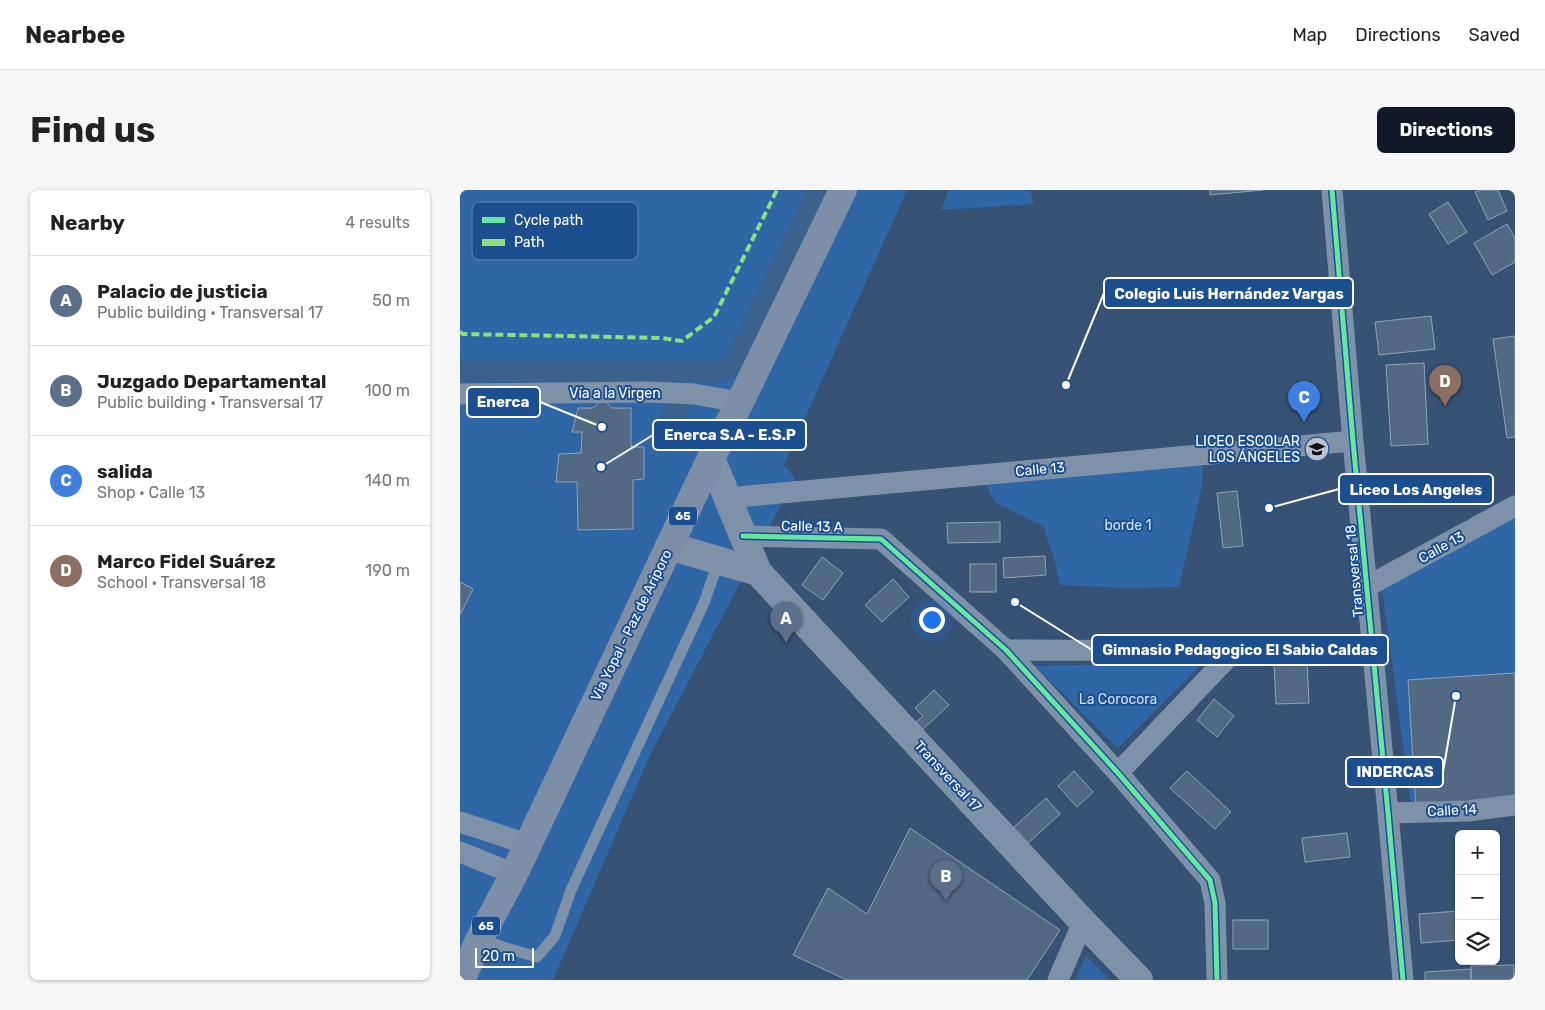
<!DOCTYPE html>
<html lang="en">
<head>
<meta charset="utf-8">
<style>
  body { margin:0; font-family:Rubik,sans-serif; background:#f6f6f6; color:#222 }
  .controls { position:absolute; right:15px; bottom:15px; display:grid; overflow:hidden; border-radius:8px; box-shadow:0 1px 4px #0004 }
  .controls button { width:45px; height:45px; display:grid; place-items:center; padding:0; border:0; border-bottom:1px solid #e0e0e0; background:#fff; color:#222; font:25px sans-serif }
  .scale { position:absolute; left:15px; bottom:12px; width:59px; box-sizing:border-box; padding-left:5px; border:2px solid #fff; border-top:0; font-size:14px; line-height:18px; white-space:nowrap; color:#fff; -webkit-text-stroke:4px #1b4f8f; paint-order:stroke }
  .you { position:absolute; left:471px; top:429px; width:18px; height:18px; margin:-12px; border:4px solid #fff; border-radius:50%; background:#1a73e8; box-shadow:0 0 0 8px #1a73e833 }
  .badge { display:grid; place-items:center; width:32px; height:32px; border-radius:50%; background:#111827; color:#fff; font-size:16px; font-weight:700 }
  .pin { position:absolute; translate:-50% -41px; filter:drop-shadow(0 1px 2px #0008) }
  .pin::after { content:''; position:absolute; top:26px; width:18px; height:15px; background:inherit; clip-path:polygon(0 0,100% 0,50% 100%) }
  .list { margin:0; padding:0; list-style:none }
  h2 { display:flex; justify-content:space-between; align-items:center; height:65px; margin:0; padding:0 20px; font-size:21px }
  h2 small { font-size:16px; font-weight:400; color:#767676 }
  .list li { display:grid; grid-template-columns:32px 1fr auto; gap:15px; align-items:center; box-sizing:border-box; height:90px; padding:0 20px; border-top:1px solid #e0e0e0 }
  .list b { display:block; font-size:19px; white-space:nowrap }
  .list p { margin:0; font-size:16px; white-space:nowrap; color:#767676 }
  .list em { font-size:16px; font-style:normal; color:#767676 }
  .icon { flex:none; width:28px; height:28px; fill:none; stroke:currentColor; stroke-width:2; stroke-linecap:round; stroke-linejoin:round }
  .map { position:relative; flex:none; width:1055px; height:790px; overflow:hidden; border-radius:8px }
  header { display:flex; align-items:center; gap:30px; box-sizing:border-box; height:70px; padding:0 25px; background:#fff; border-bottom:1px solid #e0e0e0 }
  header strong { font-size:24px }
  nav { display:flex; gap:28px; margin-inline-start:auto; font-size:18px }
  .intro { display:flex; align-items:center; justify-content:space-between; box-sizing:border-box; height:120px; padding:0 30px }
  h1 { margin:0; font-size:35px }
  .button { padding:12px 22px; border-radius:8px; background:#111827; color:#fff; font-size:18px; font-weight:700 }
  main { display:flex; gap:30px; padding:0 30px }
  aside { flex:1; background:#fff; border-radius:8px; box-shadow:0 1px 4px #0004 }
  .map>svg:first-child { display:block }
  .green { fill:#2f66a5 }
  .water { fill:#3b618d }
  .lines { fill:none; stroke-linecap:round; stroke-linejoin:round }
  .canal { stroke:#3b618d; stroke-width:21 }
  .building { fill:#526984; stroke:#92a2b6 }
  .service { stroke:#7d92a8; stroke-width:11 }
  .minor { stroke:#7d92a8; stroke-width:21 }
  .tertiary { stroke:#7d92a8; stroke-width:28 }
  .primary { stroke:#7d8ea7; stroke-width:28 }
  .quiet { stroke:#8de07e; stroke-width:4; stroke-dasharray:8 4; stroke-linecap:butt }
  .cycleway-casing { stroke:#1b4f8f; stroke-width:8 }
  .cycleway { stroke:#66e7a1; stroke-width:5 }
  .labels { text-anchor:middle; stroke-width:4; stroke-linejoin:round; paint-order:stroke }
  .shield { fill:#1b4f8f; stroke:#bbcadd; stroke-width:1 }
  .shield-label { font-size:12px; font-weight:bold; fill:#fff }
  .street-label { font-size:14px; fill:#fff; stroke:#1b4f8f }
  .poi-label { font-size:14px; fill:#fff; stroke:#1b4f8f; text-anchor:end }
  .park-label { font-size:14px; fill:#cfe3fa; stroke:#1b4f8f }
  .key { fill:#1b4f8f; stroke:#5f84b1; stroke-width:1 }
  .key-label { font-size:14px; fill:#fff }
  .leader { fill:none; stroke:#fff; stroke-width:2 }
  .callout-dot { fill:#fff; stroke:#1b4f8f; stroke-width:2 }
  .callout { fill:#1b4f8f; stroke:#fff; stroke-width:2 }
  .callout-label { font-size:15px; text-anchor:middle; font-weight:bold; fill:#fff }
</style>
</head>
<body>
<header>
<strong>Nearbee</strong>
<nav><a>Map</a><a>Directions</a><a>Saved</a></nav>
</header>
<div class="intro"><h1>Find us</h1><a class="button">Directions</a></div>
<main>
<aside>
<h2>Nearby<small>4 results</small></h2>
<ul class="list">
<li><span class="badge" style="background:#5c6f8a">A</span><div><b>Palacio de justicia</b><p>Public building · Transversal 17</p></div><em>50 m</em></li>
<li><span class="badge" style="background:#5c6f8a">B</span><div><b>Juzgado Departamental</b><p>Public building · Transversal 17</p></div><em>100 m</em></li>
<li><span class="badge" style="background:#3f7fe0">C</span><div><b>salida</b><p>Shop · Calle 13</p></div><em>140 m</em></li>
<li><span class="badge" style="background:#8d6e63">D</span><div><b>Marco Fidel Suárez</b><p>School · Transversal 18</p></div><em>190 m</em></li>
</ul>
</aside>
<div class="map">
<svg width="1055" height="790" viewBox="0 0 1055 790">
  <rect width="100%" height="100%" fill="#365274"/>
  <path class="green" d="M0,0H447L324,275L335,288L191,563L93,790H0Z
    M489,0H570L574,14L481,20Z
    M743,264L742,296L719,397L665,398L600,395L595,372L583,336L535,312L521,287Z
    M1055,325V613L952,622L922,398Z
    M744,472L658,558L575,476Z
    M626,766L650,790H615Z"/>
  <path class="water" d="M208,212H230L226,237L199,226Z"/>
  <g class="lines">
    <path class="canal" d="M0,182H250L266,180L275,172L358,0"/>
  </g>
  <path class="building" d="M750,0H803L750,5Z
    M1020,0H1038L1047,21L1028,30L1015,2Z
    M988,12L1007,42L988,54L969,24Z
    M1047,34L1055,48V72L1032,85L1014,53Z
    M971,126L975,159L919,165L915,132Z
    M1055,146V247L1047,248L1033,149Z
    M964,173L968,254L931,256L926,175Z
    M143,209L152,218H171V257H184V289L173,290V339L118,340L117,292H96L99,264L121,263L122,242H112L118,218H133Z
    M777,301L783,356L763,358L757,303Z
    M540,332V352L488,353L487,333Z
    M585,366L586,385L544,388L543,368Z
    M362,367L383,383L363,410L342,395Z
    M510,374H536V402H510Z
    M433,389L449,407L422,432L405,415Z
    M0,392L13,399L0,425Z
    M847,471L849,513L816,514L814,472Z
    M1055,483V613L956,619L948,490Z
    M474,500L489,515L463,539L456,532L463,526L455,518Z
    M754,509L774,526L757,547L737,530Z
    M614,581L633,602L617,617L598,596Z
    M727,581L771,622L755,639L710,598Z
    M586,608L600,624L567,654L553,638Z
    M450,638L600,740L567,790H387L333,765L368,698L407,724Z
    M887,643L890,667L845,672L842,648Z
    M998,721L999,750L961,753L959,724Z
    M773,730H808V759H773Z
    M1054,775V790H1011V776Z
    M1011,779V790H965V782Z"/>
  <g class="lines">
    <path class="service" d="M20,748L43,757L77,767L95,746L111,700L244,413L259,370"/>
    <path class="minor" d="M872,0L893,251L928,623L943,790
      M0,204L190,202L234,204L280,212
      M267,308L893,251
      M283,346L421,349L546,460L658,583L750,690L755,713L757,790
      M906,397L1055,316
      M546,460L774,461L912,456
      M658,583L774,461
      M928,623L1008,621L1055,615
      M0,632L67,654
      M0,662L54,684
      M598,790L623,732"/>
    <path class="tertiary" d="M251,268L298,382L623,732L679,790
      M209,356L298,382"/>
    <path class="primary" d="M1,790L20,748L54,684L251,268L280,212L383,0"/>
    <path class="quiet" d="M0,142L3,144L202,148L222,151L254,127L317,0"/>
    <g class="cycleway-casing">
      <path id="cycleway" d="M872,0L893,251L928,623L943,790
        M283,346L421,349L546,460L658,583L750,690L755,713L757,790"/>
    </g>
    <use href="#cycleway" class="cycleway"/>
  </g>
  <defs>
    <g id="school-disc" transform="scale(1.25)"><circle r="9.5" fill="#b9c2ce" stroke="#1b4f8f"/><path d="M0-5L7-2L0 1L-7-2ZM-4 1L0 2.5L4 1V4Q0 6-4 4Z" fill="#111"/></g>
  </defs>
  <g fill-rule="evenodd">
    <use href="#school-disc" x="857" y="259"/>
  </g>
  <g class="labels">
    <g class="shield">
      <rect x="209" y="316.5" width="28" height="19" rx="4"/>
      <rect x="12" y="726.5" width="28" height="19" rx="4"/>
    </g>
    <g class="shield-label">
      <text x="223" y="330">65</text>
      <text x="26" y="740">65</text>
    </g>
    <g class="street-label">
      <text x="155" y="208">Vía a la Virgen</text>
      <text transform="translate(580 279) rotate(-5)" y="5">Calle 13</text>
      <text transform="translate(352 336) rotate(1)" y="5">Calle 13 A</text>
      <text transform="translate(981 357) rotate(-29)" y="5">Calle 13</text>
      <text transform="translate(894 381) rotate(-95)" y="5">Transversal 18</text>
      <text transform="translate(171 435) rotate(-64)" y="5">Via Yopal - Paz de Ariporo</text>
      <text transform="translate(488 586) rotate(47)" y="5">Transversal 17</text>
      <text transform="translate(992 620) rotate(-3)" y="5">Calle 14</text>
    </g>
    <g class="poi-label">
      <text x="840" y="256">LICEO ESCOLAR<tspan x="840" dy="16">LOS ÁNGELES</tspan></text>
    </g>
    <g class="park-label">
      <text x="668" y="340">borde 1</text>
      <text x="658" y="514">La Corocora</text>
    </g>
  </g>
  <rect x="12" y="12" width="166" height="58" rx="8" class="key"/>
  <rect x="22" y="27" width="23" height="6" fill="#66e7a1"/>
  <rect x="22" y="49" width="23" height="7" fill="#8de07e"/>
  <g class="key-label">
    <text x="54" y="35">Cycle path</text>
    <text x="54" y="57">Path</text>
  </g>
  <path class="leader" d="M606 195L644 103M142 237L80 212M141 277L193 245M809 318L879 299M555 412L632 460M996 506L983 582"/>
  <g class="callout-dot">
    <circle cx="606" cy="195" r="5"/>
    <circle cx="142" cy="237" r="5"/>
    <circle cx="141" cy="277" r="5"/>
    <circle cx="809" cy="318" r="5"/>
    <circle cx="555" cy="412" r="5"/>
    <circle cx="996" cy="506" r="5"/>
  </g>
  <g class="callout">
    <rect x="644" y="88" width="249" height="30" rx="5"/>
    <rect x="7" y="197" width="73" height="30" rx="5"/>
    <rect x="193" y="230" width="153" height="30" rx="5"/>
    <rect x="879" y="284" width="154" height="30" rx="5"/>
    <rect x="632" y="445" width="296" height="30" rx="5"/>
    <rect x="886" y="567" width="97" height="30" rx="5"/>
  </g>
  <g class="callout-label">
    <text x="769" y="109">Colegio Luis Hernández Vargas</text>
    <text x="43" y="217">Enerca</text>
    <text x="270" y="250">Enerca S.A - E.S.P</text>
    <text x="956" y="305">Liceo Los Angeles</text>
    <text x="780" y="465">Gimnasio Pedagogico El Sabio Caldas</text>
    <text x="935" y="587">INDERCAS</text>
  </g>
</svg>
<div class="controls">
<button>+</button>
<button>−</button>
<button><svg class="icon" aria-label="layers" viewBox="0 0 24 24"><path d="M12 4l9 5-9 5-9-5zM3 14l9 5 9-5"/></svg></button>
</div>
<div class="scale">20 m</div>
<div class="you"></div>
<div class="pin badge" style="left:326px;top:453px;background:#5c6f8a">A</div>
<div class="pin badge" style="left:486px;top:711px;background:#5c6f8a">B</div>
<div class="pin badge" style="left:844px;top:232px;background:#3f7fe0">C</div>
<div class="pin badge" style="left:985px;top:216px;background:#8d6e63">D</div>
</div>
</main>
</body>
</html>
